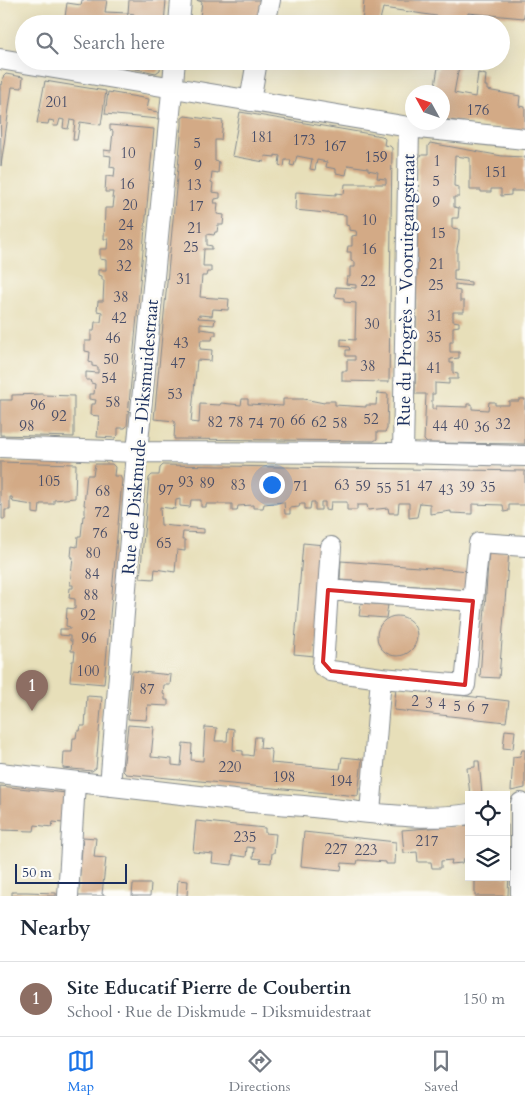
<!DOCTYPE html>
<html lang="en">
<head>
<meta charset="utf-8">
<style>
  body { margin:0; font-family:Cardo,serif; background:#f6f6f7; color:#1f2937 }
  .controls { position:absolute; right:15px; bottom:15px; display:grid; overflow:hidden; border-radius:0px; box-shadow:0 5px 20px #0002 }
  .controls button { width:45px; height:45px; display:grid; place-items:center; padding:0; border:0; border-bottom:1px solid #e0e1e3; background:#fff; color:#1f2937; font:25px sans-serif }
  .compass { position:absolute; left:405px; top:85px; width:45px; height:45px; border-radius:50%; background:#fff; box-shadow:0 5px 20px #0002; rotate:310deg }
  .scale { position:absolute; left:15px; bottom:12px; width:112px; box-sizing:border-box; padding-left:5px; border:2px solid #1b2f5e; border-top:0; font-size:14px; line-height:18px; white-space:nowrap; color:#1b2f5e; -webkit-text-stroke:4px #fdfcf7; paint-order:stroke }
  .you { position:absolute; left:271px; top:484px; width:18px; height:18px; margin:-12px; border:4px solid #fff; border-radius:50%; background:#1a73e8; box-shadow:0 0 0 8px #1a73e833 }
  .badge { display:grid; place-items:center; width:32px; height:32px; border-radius:50%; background:#1a73e8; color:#fff; font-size:16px; font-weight:700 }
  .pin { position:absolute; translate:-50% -41px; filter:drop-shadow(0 1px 2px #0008) }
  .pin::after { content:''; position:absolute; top:26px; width:18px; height:15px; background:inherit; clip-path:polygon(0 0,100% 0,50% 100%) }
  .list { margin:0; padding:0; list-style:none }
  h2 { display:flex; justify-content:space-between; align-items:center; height:65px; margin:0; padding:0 20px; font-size:21px }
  h2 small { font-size:16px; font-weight:400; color:#747a83 }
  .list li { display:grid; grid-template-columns:32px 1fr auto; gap:15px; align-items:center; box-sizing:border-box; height:75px; padding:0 20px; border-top:1px solid #e0e1e3 }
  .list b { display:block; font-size:19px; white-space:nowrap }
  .list p { margin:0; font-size:16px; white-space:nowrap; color:#747a83 }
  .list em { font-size:16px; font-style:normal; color:#747a83 }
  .icon { flex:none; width:28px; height:28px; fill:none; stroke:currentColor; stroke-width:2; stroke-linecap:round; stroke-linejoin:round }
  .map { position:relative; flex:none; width:525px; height:896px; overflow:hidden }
  .search { position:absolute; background:#fff; box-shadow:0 5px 20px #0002; left:15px; right:15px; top:15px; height:55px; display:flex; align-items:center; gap:12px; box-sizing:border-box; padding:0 18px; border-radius:28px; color:#747a83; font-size:19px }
  .sheet { height:140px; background:#fff }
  nav { display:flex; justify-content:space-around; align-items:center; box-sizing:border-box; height:70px; border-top:1px solid #e0e1e3; background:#fff; font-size:14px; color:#747a83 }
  nav a { display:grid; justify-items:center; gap:2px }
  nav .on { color:#1a73e8 }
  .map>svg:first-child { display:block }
  .building { fill:#d3aa86 }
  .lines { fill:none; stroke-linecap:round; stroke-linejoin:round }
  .minor-casing { stroke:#81878c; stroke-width:22 }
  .minor { stroke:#fff; stroke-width:20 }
  .marked { fill:none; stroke:#d62828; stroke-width:4; stroke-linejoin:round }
  .labels { text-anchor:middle; stroke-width:5; stroke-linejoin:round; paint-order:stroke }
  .number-label { font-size:15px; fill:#494e68 }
  .street-label { font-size:18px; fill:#1b2f5e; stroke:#fdfcf7 }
</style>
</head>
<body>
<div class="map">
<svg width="525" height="896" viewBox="0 0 525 896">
  <rect width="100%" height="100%" fill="#fdfcf7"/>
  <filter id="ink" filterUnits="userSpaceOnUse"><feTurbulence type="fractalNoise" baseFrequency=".02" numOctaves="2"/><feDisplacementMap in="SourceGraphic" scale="10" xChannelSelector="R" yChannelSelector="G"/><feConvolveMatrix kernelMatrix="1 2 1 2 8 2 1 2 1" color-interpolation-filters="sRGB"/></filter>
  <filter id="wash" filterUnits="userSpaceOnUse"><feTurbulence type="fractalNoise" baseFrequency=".0096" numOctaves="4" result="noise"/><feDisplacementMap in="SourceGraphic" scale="20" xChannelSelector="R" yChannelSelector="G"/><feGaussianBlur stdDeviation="1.12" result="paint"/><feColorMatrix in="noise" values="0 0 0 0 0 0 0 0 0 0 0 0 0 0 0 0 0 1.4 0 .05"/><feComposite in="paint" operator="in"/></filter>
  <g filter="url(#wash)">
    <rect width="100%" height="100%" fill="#e7dfb9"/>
    <g id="blocks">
      <path class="building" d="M82,0H107L105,12L128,13L126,24H64L67,3L81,5Z
        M129,0H166L164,24H133L134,14L128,13Z
        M196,0H262L258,24H199L202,2Z
        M364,0H525V5L524,18L468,13L466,24H442L443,17L383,8L379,24H362Z
        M98,61H161L160,70L156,73Z
        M214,61H241L242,64L222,66Z
        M439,61H460L454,93L475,97L478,73L486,75L485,86H487V90L520,96L519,106L525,107V131L442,119V92H434Z
        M6,74L23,77L22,88L12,87L1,166L0,84L2,85L3,77Z
        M45,81L106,91L101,125L80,122L77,140H73L75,121L70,120L68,129L63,128L64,120L60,119L58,126H53L54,121L49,120L48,124L37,123Z
        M108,92L149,99L147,110L158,112V119L105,114Z
        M240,112L382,136L385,139L384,145L390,146L392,148L389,382L342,381V371H347V360H355V356H346V350H350L349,347L341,346V339L355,340L356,303L344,302V298L335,297L336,287L356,288V285L346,284L347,277H350V267H355V262L351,261V252H347L348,246H352V236L357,235L356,231L349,230V226L346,225V215L295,210L296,192L336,195V193L344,194L345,184H386V179L377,178L378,172L368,170V168L348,165L346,175L336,173V169L326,167L327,162L317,160L315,170L310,169L312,159L297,156L294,166L290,165L291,160H285L284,167L279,165L280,156L275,155V157L265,156L264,162L232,156Z
        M185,116L223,121L221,140H215V161L219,162L218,173L212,172L211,182L213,183L212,192L220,193V198L215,199L214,203H218L217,214L224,215L223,225H218L217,232H215L214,235L207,234V245L212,246V249H204L203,266H211V272H207L206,276H202L200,297L229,299L228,310L213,309L212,316L199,315L198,318L215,319L214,325L200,324V329L216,331V335H213L212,340H201L200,349L212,350L211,361L197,360L191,422L199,423L200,404L220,405L221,403L241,405L242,399H248V404L283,406V399H304L324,403L325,401H335V405L366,407V405H376L377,393L388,394L387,429L385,432H377V439L374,441L174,439L175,421L154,419L182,125V118Z
        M110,125L154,129L127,426L125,428H118V435L115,438L97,437L99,416L90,415L91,404H95L96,400L89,399V394H94L95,384L91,383L90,380H86V372L98,373V367L92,366V363L89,362L90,352L85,351V341H91V331H94L95,322H101L102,312L97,311L98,301H103L104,280H102V276L98,275V270H106V260L100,259V249H107L108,239H104L105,208H113L114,198H112L113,192H105L106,176L114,177L115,168L110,167L111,156L104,155V150L111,151L113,131L110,130Z
        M430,143L502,156L525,157V191H511V195L501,196V189H491V192H481V190H470V158L455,156L454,186L459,187V197H454V207L459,208L458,218H452V228L459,229V239L457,249V270H454V280L471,282V286L455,284V290L460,291V301H464V312H453V321L459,322V326L453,327V342H450V352H459V358L450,359V363H453V373L458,374V379H449V384L435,383V394H432V409H436V406L467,407V404H472V409L488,410L489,402H495V405H509V401H519V399H525V444L427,443L424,440L426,394H415L418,186L419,157L422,155H428V146Z
        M43,394V395L74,396V437L0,435V400H12V395Z
        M0,462L76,464L75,498L54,500V504H40L39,514L33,513V505L13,502L12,497H10V510H5V519H2V504L0,505Z
        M95,464H112L115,467L114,476H120L122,480L104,684L70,681L72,661H74L75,651H71L72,641H70V636L60,635V629H70V627L66,626L67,608L75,609V599L69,598L70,588H73V585H70L73,557H71L72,546L77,547L78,536H81L83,516H85V505H84L87,475H93Z
        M163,465L525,471V505H509V511L504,512L503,505L472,504V514L451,513V511L430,514V504L420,503L417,517L409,518V503H399L398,513H389L388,508L368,510L367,505H357V510H347V502H331L330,511L325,510V502H321V510H315V502H311L310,509H305V504H300L299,507L290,508V514H285L284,502L264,504L263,508H253V505L238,506L237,511H232V504H206V507H201V500H191L190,507L180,506V499L176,500L175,509L160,507L161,525L204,529V533L183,532L182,540H185V551L177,550L175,572L155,569L154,579L140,578L149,478L152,475H159L160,468Z
        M303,543L324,545L315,656L294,654Z
        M489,550L509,551L499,678L480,677Z
        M341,561L470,571L468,590L340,580Z
        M361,603L388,605L386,618L359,616Z
        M377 636a20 20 0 1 1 40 0a20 20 0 1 1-40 0Z
        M132,671L171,675L170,685H164L163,694L165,695V700H168V706L148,705L146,720L128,719Z
        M396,688L509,701L506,722L394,710Z
        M87,696L102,697L96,768L92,771L63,768L64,752H72L73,738H76L77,731H80L81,726H85Z
        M128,725L154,727L151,757L172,759V765L181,766L183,743L192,744L191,760L203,761L205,727L217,728L215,741H227L228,728L234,729L233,750L243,751V755H248L253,756L255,737H261L260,748L270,749L272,752L271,763L340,769L342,757L362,759L358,796L126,774L123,771Z
        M505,730L515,731L513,749L503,748Z
        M522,750H525V788L511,791L513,757L520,756Z
        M475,761H479L482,795H470L467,768L475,767Z
        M0,786L66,793L63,823L53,822L52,827L35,825L34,831L0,830Z
        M196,821L265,828V833L276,834L274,853H272L271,863L260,862L261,859L253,858L254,848L247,847L246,857L233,855L232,865L212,863L213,854L193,852Z
        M506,823L508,825V855H506Z
        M469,825V859H463L462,863L451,864L452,860L441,861V868H432L431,862H418L417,852L404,853L402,830Z
        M304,832L396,842L395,864H386V862L358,860L357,864L342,863L341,870L301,866Z
        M83,837L96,838L94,857L106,858L102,894L106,896H78Z
        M506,871H509L508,896H475V877H506Z
        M178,880L188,881L187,896H177Z
        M133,884H151L150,896H132Z
        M12,892H27L56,893V896H12Z"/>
    </g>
  </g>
  <g filter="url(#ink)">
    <use href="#blocks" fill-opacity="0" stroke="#81878c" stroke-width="1"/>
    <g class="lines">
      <g class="minor-casing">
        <path id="minor" d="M179,24L181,0
          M265,24L270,0
          M0,59L409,127L525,139
          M250,101L257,61
          M0,447L137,452L403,453L525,456
          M403,453L409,127
          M328,590L331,547
          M473,601L479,543L525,546
          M0,773L251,802C284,804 317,807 350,811C389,815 430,820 469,814
          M110,786L137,452L175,61
          M521,803V896
          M370,813L381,678L331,671L323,666L328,590L473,601L465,685L381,678
          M68,896L75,783"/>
      </g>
      <use href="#minor" class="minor"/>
    </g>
  </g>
  <path class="marked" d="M328,590L473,601L465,685L331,671L323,662Z"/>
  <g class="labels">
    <g class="number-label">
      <text x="57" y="107">201</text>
      <text x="478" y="115">176</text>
      <text x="262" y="142">181</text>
      <text x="304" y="145">173</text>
      <text x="197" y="148">5</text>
      <text x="335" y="151">167</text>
      <text x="128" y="158">10</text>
      <text x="376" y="162">159</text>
      <text x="437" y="166">1</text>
      <text x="198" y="170">9</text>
      <text x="496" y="177">151</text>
      <text x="436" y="186">5</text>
      <text x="127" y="189">16</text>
      <text x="194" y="190">13</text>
      <text x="436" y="207">9</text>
      <text x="130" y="210">20</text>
      <text x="196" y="211">17</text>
      <text x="369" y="225">10</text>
      <text x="126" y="230">24</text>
      <text x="195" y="233">21</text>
      <text x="438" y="238">15</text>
      <text x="126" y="250">28</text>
      <text x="191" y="252">25</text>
      <text x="369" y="254">16</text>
      <text x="437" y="269">21</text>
      <text x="124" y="271">32</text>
      <text x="184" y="284">31</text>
      <text x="368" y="286">22</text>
      <text x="436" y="290">25</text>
      <text x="121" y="302">38</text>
      <text x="435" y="321">31</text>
      <text x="119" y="323">42</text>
      <text x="372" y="329">30</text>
      <text x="434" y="342">35</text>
      <text x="113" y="343">46</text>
      <text x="181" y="348">43</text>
      <text x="111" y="364">50</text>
      <text x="178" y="368">47</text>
      <text x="368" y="371">38</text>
      <text x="434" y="373">41</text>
      <text x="109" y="383">54</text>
      <text x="175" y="399">53</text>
      <text x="113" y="407">58</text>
      <text x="38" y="410">96</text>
      <text x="59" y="421">92</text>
      <text x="371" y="424">52</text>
      <text x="298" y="425">66</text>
      <text x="215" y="427">82</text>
      <text x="236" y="427">78</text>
      <text x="319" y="427">62</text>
      <text x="256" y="428">74</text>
      <text x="277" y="428">70</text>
      <text x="340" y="428">58</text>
      <text x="503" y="429">32</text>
      <text x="461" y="430">40</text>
      <text x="27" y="431">98</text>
      <text x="440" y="431">44</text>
      <text x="482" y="432">36</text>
      <text x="49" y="486">105</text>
      <text x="186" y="487">93</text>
      <text x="207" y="488">89</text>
      <text x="238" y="490">83</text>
      <text x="342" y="490">63</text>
      <text x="301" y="491">71</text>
      <text x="363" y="491">59</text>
      <text x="404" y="491">51</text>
      <text x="425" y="491">47</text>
      <text x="467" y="492">39</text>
      <text x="488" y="492">35</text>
      <text x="384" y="493">55</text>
      <text x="166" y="495">97</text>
      <text x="446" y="495">43</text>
      <text x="103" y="496">68</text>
      <text x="102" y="517">72</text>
      <text x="100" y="538">76</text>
      <text x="164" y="548">65</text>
      <text x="93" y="558">80</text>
      <text x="92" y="579">84</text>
      <text x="91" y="600">88</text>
      <text x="88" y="620">92</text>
      <text x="89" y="643">96</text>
      <text x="88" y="676">100</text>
      <text x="147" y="694">87</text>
      <text x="415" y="706">2</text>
      <text x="429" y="708">3</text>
      <text x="442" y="709">4</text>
      <text x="457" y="711">5</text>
      <text x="471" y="712">6</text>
      <text x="485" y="714">7</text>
      <text x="230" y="772">220</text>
      <text x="284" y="782">198</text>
      <text x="341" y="786">194</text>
      <text x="245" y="842">235</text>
      <text x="427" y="846">217</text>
      <text x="336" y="854">227</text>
      <text x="366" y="855">223</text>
    </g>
    <g class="street-label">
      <text transform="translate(406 290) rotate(-89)" y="6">Rue du Progrès - Vooruitgangstraat</text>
      <text transform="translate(140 437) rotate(-85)" y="6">Rue de Diskmude - Diksmuidestraat</text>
    </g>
  </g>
</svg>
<div class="controls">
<button><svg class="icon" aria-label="locate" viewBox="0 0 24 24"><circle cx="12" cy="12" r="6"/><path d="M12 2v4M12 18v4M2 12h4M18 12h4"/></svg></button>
<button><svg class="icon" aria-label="layers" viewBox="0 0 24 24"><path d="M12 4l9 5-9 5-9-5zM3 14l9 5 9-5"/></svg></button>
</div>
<svg class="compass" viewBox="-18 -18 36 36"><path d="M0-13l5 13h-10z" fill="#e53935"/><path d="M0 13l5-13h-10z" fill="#747a83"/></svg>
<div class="scale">50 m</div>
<div class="you"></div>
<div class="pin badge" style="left:32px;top:711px;background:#8d6e63">1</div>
<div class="search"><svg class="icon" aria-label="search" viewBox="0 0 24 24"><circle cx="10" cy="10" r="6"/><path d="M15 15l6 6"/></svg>Search here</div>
</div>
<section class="sheet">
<h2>Nearby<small></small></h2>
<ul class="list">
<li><span class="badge" style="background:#8d6e63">1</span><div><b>Site Educatif Pierre de Coubertin</b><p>School · Rue de Diskmude - Diksmuidestraat</p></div><em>150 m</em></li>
</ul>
</section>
<nav>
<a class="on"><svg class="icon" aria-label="map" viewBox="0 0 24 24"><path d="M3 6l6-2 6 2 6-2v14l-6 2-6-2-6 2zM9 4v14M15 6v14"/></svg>Map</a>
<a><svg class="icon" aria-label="directions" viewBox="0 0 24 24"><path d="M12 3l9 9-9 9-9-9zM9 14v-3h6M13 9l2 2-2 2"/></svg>Directions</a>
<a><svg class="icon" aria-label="saved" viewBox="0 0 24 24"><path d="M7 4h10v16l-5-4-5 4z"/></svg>Saved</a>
</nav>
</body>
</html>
